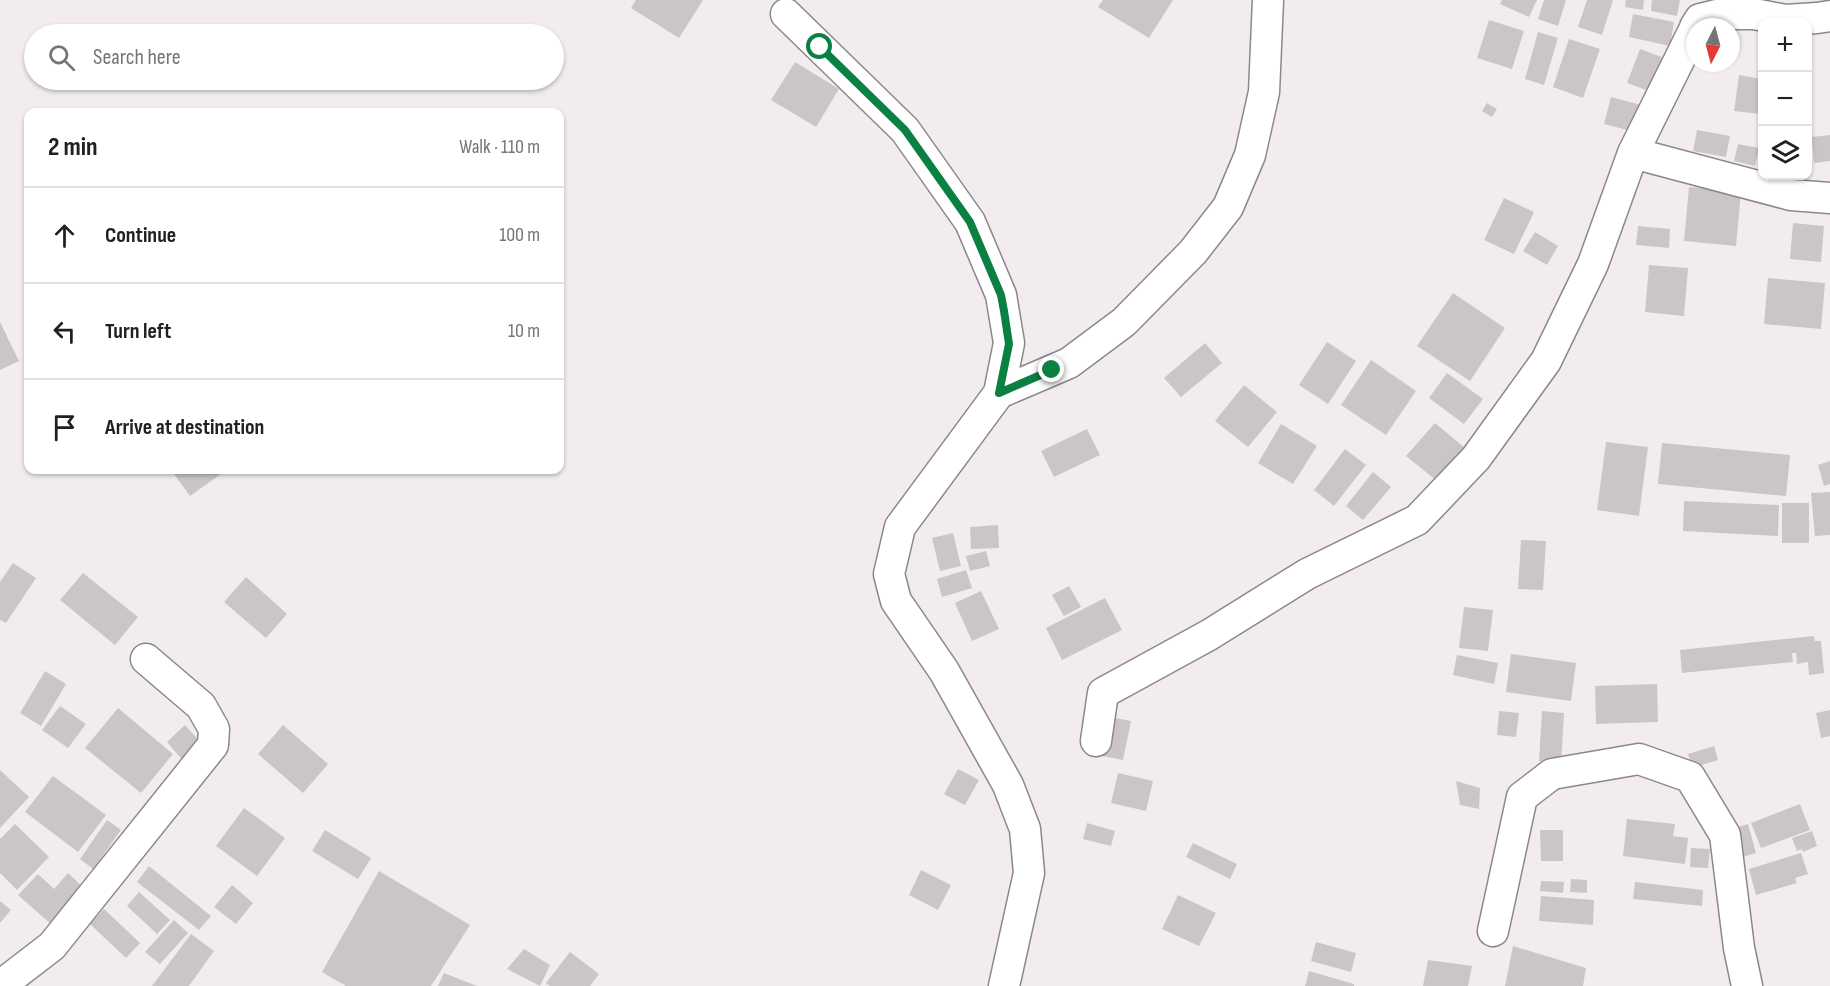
<!DOCTYPE html>
<html lang="en">
<head>
<meta charset="utf-8">
<style>
  body { margin:0; font-family:"Sofia Sans Condensed",sans-serif; background:#f2f2f2; color:#202124 }
  .controls { position:absolute; right:18px; top:18px; display:grid; overflow:hidden; border-radius:12px; box-shadow:0 2px 4px #0004 }
  .controls button { width:54px; height:54px; display:grid; place-items:center; padding:0; border:0; border-bottom:2px solid #e0e0e0; background:#fff; color:#202124; font:30px sans-serif }
  .compass { position:absolute; left:1686px; top:18px; width:54px; height:54px; border-radius:50%; background:#fff; box-shadow:0 2px 4px #0004; rotate:186deg }
  .stop { position:absolute; width:18px; height:18px; margin:-14px; border:4px solid #0b8043; border-radius:50%; background:#fff }
  .stop.end { background:#0b8043; border-color:#fff; box-shadow:0 2px 6px #0008 }
  .list { margin:0; padding:0; list-style:none }
  h2 { display:flex; justify-content:space-between; align-items:center; height:78px; margin:0; padding:0 24px; font-size:26px }
  h2 small { font-size:20px; font-weight:400; color:#757577 }
  .list li { display:grid; grid-template-columns:39px 1fr auto; gap:18px; align-items:center; box-sizing:border-box; height:96px; padding:0 24px; border-top:2px solid #e0e0e0 }
  .list b { display:block; font-size:22px; white-space:nowrap }
  .list em { font-size:20px; font-style:normal; color:#757577 }
  .icon { flex:none; width:33px; height:33px; fill:none; stroke:currentColor; stroke-width:2; stroke-linecap:round; stroke-linejoin:round }
  .map { position:relative; flex:none; width:1830px; height:986px; overflow:hidden }
  .search { position:absolute; background:#fff; box-shadow:0 2px 4px #0004; left:24px; top:24px; width:540px; height:66px; display:flex; align-items:center; gap:15px; box-sizing:border-box; padding:0 21px; border-radius:33px; color:#757577; font-size:22px }
  .panel { position:absolute; background:#fff; box-shadow:0 2px 4px #0004; left:24px; top:108px; width:540px; height:366px; border-radius:12px }
  .map>svg:first-child { display:block }
  .building { fill:#cbc5ca }
  .lines { fill:none; stroke-linecap:round; stroke-linejoin:round }
  .minor-casing { stroke:#8c878b; stroke-width:33 }
  .minor { stroke:#fff; stroke-width:30 }
  .route { stroke:#0b8043; stroke-width:8 }
</style>
</head>
<body>
<div class="map">
<svg width="1830" height="986" viewBox="0 0 1830 986">
  <rect width="100%" height="100%" fill="#f2ecf0"/>
  <path class="building" d="M636,0H703L679,38L631,8Z
    M1103,0H1173L1149,38L1098,7Z
    M1502,0H1537L1529,17L1500,4Z
    M1544,0H1566L1558,26L1538,19Z
    M1587,0H1613L1602,35L1578,27Z
    M1626,0H1644L1643,10L1625,7Z
    M1652,0H1680L1677,16L1651,11Z
    M1633,14L1674,22L1670,46L1629,37Z
    M1489,20L1524,31L1512,69L1477,58Z
    M1538,32L1558,38L1544,85L1525,79Z
    M1569,39L1600,49L1583,98L1553,87Z
    M1640,49L1662,57L1649,91L1627,83Z
    M795,62L839,89L816,127L771,100Z
    M1739,75L1762,79L1761,114L1734,111Z
    M1611,97L1641,105L1635,132L1604,124Z
    M1487,103L1497,109L1492,117L1482,111Z
    M1697,130L1730,136L1726,157L1693,151Z
    M1830,135V161L1814,163L1812,137Z
    M1738,144L1759,148L1755,166L1734,161Z
    M1689,187L1741,192L1736,246L1684,241Z
    M1504,198L1534,212L1514,254L1484,240Z
    M1793,223L1824,226L1821,262L1790,259Z
    M1638,226L1670,229L1669,248L1636,245Z
    M1535,232L1558,246L1547,265L1523,251Z
    M1649,265L1688,268L1684,316L1645,312Z
    M1768,278L1825,283L1821,329L1764,324Z
    M1453,293L1505,328L1470,381L1417,346Z
    M0,322L19,361L0,370Z
    M1327,342L1356,361L1328,404L1299,385Z
    M1205,343L1222,363L1181,397L1164,378Z
    M1371,360L1416,391L1386,435L1341,405Z
    M1447,373L1483,399L1464,424L1429,398Z
    M1244,385L1277,412L1248,447L1215,421Z
    M1435,423L1465,448L1437,481L1406,456Z
    M1281,424L1317,446L1293,484L1258,463Z
    M1087,429L1100,455L1054,477L1041,451Z
    M1606,442L1648,447L1639,516L1597,510Z
    M1662,443L1790,455L1786,496L1658,484Z
    M1345,449L1366,465L1334,506L1314,490Z
    M1830,461V484L1824,486L1818,465Z
    M171,470H218L221,474L190,496Z
    M1373,472L1391,487L1363,520L1346,506Z
    M1830,492V535L1815,536L1811,493Z
    M1684,501L1779,505L1778,536L1683,531Z
    M1782,503H1809V543H1782Z
    M998,525L999,548L971,549L970,527Z
    M953,533L961,566L940,571L932,538Z
    M1521,540L1546,541L1543,590L1518,589Z
    M986,551L990,566L970,571L966,556Z
    M13,563L36,578L6,623L0,620V582Z
    M966,570L972,588L942,597L937,579Z
    M83,573L138,617L115,645L60,600Z
    M246,577L287,614L266,638L224,602Z
    M1069,586L1081,607L1064,616L1052,595Z
    M981,591L999,629L972,641L955,603Z
    M1105,598L1122,630L1062,660L1046,628Z
    M1464,607L1493,610L1488,651L1459,648Z
    M1814,636L1815,641H1821L1824,673L1809,675L1808,662L1797,664L1796,653H1792L1793,662L1682,673L1680,650Z
    M1511,654L1576,663L1571,701L1506,692Z
    M1457,655L1498,663L1494,684L1453,675Z
    M45,671L66,684L41,726L20,713Z
    M1657,684L1658,722L1596,724L1595,686Z
    M60,706L86,724L68,748L42,730Z
    M118,708L173,754L141,793L85,748Z
    M1830,710V736L1821,738L1816,713Z
    M1499,711L1519,713L1516,737L1497,735Z
    M1542,711L1564,713L1561,763L1539,761Z
    M1105,716L1131,721L1123,760L1097,755Z
    M185,725L203,745L184,762L167,742Z
    M283,725L328,764L303,793L258,754Z
    M1714,746L1718,760L1692,768L1688,754Z
    M958,769L979,780L965,805L944,794Z
    M0,770L29,797L0,828Z
    M1118,773L1153,781L1146,811L1111,803Z
    M53,776L106,815L78,852L25,812Z
    M1456,781L1480,788L1479,809L1460,805Z
    M1800,804L1810,830L1761,848L1751,823Z
    M244,808L285,838L257,876L216,846Z
    M1627,819L1675,824L1673,836L1688,838L1685,864L1623,856Z
    M107,820L121,830L93,869L80,859Z
    M1087,823L1115,831L1111,846L1083,839Z
    M15,824L49,857L17,890L0,873V839Z
    M1748,824L1756,853L1732,860L1724,831Z
    M325,830L371,858L358,879L312,851Z
    M1540,830H1563V861H1541Z
    M1812,831L1817,846L1803,852L1802,849L1797,851L1792,838Z
    M1193,843L1237,864L1230,879L1186,857Z
    M1691,848L1710,849L1708,868L1690,867Z
    M1801,853L1808,874L1795,878L1797,883L1756,895L1749,869Z
    M149,866L211,916L199,930L137,882Z
    M921,870L951,885L938,910L909,895Z
    M379,871L470,925L431,986H346L322,972Z
    M68,873L86,890L53,926L18,895L38,874L54,889Z
    M1571,879L1587,880V893L1570,892Z
    M1541,881L1564,882L1563,893L1540,891Z
    M1635,882L1703,890L1702,906L1633,899Z
    M232,885L253,903L236,924L214,907Z
    M139,892L170,920L157,934L127,906Z
    M1178,895L1216,913L1199,946L1162,929Z
    M1541,896L1594,900L1593,925L1539,921Z
    M0,901L11,910L0,923Z
    M104,909L140,943L126,958L90,924Z
    M174,920L188,933L160,964L145,952Z
    M191,934L214,951L189,986H152Z
    M1316,942L1356,953L1351,972L1311,961Z
    M1513,946L1586,968L1583,986H1505Z
    M524,949L550,965L540,986L507,969Z
    M570,952L599,974L590,986H550L546,983Z
    M1428,960L1472,966L1468,986H1423Z
    M1309,971L1354,984V986H1305Z
    M444,973L477,986H438Z"/>
  <g class="lines">
    <g class="minor-casing">
      <path id="minor" d="M786,14L905,130L970,222L1001,295L1009,343L999,393L900,527L889,574L896,601L944,671L1008,785L1025,829L1029,873L1004,986
        M1695,27L1700,19L1721,14H1754L1785,20L1817,18L1830,16
        M1633,153L1791,195L1830,198
        M999,393L1069,363L1124,322L1193,252L1228,207L1250,155L1264,92L1268,0
        M1096,741L1103,693L1209,635L1307,574L1417,520L1476,458L1546,361L1593,264L1633,153L1695,28
        M1493,931L1522,797L1552,774L1639,759L1690,777L1725,835L1739,948L1747,986
        M0,986L52,946L213,745L214,729L201,706L146,659"/>
    </g>
    <use href="#minor" class="minor"/>
  </g>
  <g class="lines">
    <path class="route" d="M820,47L905,130L970,222L1001,295L1004,311L1009,344L999,393L1052,370"/>
  </g>
</svg>
<div class="controls">
<button>+</button>
<button>−</button>
<button><svg class="icon" aria-label="layers" viewBox="0 0 24 24"><path d="M12 4l9 5-9 5-9-5zM3 14l9 5 9-5"/></svg></button>
</div>
<svg class="compass" viewBox="-18 -18 36 36"><path d="M0-13l5 13h-10z" fill="#e53935"/><path d="M0 13l5-13h-10z" fill="#757577"/></svg>
<div class="stop" style="left:820px;top:47px"></div>
<div class="stop end" style="left:1052px;top:370px"></div>
<div class="search"><svg class="icon" aria-label="search" viewBox="0 0 24 24"><circle cx="10" cy="10" r="6"/><path d="M15 15l6 6"/></svg>Search here</div>
<section class="panel">
<h2>2 min<small>Walk · 110 m</small></h2>
<ul class="list">
<li><svg class="icon" aria-label="ahead" viewBox="0 0 24 24"><path d="M12 20V5M6 11l6-6 6 6"/></svg><div><b>Continue</b></div><em>100 m</em></li>
<li><svg class="icon" aria-label="left" viewBox="0 0 24 24"><path d="M17 20v-9H6M10 6l-5 5 5 5"/></svg><div><b>Turn left</b></div><em>10 m</em></li>
<li><svg class="icon" aria-label="arrive" viewBox="0 0 24 24"><path d="M6 21V4h12l-3 4 3 4H6"/></svg><div><b>Arrive at destination</b></div></li>
</ul>
</section>
</div>
</body>
</html>
